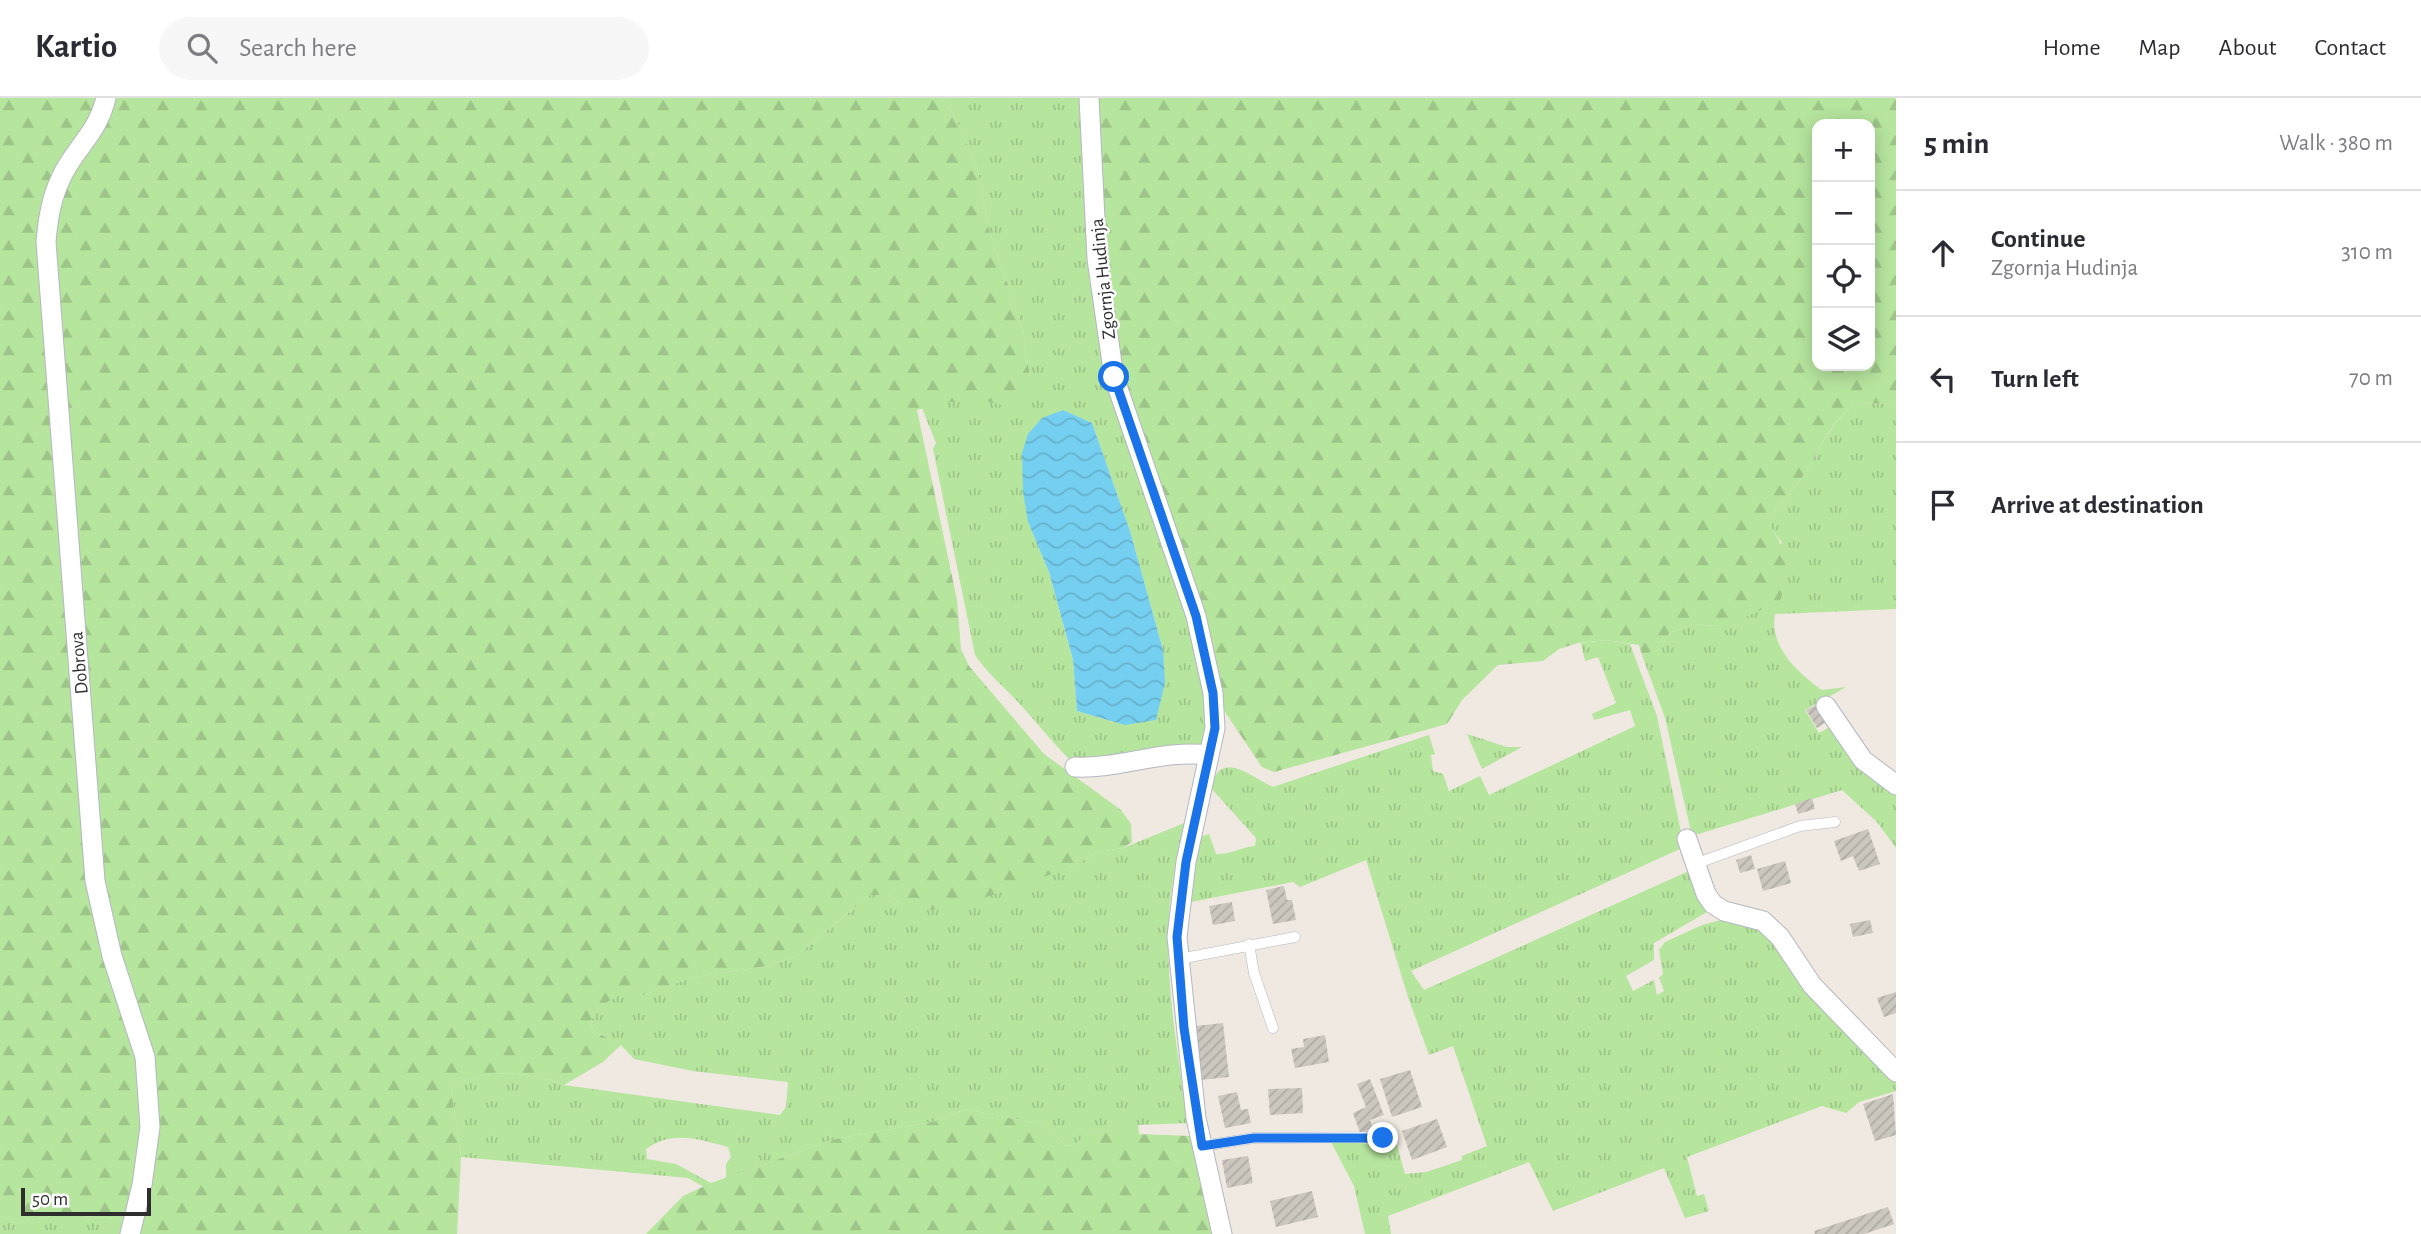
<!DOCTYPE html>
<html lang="en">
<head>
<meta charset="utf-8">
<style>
  body { margin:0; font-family:"Alegreya Sans",sans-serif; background:#f7f7f7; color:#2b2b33 }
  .controls { position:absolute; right:21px; top:21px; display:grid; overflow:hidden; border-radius:14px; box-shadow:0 4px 18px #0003 }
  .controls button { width:63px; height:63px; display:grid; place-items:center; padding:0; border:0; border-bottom:2px solid #e1e1e2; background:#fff; color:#2b2b33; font:35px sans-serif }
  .scale { position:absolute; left:21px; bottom:18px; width:130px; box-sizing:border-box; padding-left:7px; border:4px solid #2e2e2e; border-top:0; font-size:19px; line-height:24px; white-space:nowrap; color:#2e2e2e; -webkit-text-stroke:5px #fff; paint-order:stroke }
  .stop { position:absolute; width:21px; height:21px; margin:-16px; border:5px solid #1a73e8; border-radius:50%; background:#fff }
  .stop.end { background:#1a73e8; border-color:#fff; box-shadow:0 2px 7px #0008 }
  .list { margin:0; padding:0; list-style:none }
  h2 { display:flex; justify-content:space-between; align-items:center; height:91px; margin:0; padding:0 28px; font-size:30px }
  h2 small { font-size:23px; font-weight:400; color:#7c7c81 }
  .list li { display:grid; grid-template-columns:46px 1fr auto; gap:21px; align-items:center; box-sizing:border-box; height:126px; padding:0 28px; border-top:2px solid #e1e1e2 }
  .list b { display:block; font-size:26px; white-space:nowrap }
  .list p { margin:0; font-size:23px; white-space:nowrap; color:#7c7c81 }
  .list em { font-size:23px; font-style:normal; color:#7c7c81 }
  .icon { flex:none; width:38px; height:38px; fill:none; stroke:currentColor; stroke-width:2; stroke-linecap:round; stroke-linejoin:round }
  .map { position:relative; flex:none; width:1896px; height:1136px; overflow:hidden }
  header { display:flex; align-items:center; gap:42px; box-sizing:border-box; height:98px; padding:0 35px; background:#fff; border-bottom:2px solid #e1e1e2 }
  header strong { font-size:33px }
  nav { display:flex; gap:38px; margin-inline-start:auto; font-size:24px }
  .search { width:490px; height:63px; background:#f7f7f7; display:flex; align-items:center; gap:18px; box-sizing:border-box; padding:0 24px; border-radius:38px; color:#7c7c81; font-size:26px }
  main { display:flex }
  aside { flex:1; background:#fff }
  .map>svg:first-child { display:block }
  .grass { fill:url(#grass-tufts); fill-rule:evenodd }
  .forest { fill:url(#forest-firs); fill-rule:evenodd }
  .water { fill:url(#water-waves) }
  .building { fill:url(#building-hatch) }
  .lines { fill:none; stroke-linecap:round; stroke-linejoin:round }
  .service-casing { stroke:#b4b7c1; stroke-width:11 }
  .minor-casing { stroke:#b4b7c1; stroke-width:21 }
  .service { stroke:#fff; stroke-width:10 }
  .minor { stroke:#fff; stroke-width:19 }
  .route { stroke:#1a73e8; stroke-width:9 }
  .labels { text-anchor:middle; stroke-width:5; stroke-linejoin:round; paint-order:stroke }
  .street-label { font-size:19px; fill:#2e2e2e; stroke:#fff }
</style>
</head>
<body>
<header>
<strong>Kartio</strong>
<div class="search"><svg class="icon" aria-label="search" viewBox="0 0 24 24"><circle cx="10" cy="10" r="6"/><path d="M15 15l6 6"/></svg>Search here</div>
<nav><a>Home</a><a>Map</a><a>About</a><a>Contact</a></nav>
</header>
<main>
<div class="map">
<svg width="1896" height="1136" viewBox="0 0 1896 1136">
  <defs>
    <pattern id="grass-tufts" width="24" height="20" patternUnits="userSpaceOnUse" patternTransform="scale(1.75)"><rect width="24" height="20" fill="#b6e59e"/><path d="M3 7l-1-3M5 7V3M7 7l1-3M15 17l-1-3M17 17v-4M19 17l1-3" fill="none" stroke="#9dc588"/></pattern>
    <pattern id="forest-firs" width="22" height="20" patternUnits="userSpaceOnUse" patternTransform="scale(1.75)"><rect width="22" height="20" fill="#b6e59e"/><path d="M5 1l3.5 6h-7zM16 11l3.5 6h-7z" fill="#9dc588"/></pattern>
    <pattern id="water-waves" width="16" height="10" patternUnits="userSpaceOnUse" patternTransform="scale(1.75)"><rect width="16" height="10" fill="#75cff0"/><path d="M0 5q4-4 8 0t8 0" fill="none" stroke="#66b2ce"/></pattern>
    <pattern id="building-hatch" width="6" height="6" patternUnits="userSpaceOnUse" patternTransform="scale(1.75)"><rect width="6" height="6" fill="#cbc7bf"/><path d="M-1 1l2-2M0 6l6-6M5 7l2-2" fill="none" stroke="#afaba4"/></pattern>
  </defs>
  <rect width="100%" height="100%" fill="#efe9e1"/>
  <path class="grass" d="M941,0H1082L1199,552L1208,628L1202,649L1071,663C1051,643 1035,622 1016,602C1001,586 988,576 975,557L933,351L936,345L922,310L946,303L986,301L1030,278L1021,225L989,131L977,69L953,15ZM1062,312L1092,325L1130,433L1163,552L1125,627L1077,613L1073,563L1049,474L1028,424Z
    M1896,305V511L1775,516C1769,549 1798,575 1822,592L1846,589L1805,612L1819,635L1833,627L1896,690V750L1877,724L1842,692L1692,738L1665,620L1642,557L1661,551L1669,535L1693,526L1717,528L1782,445L1770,428C1774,405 1792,397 1803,378C1821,350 1828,329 1854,306Z
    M1606,542L1630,546L1657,618L1682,739L1707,814L1654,845V862L1626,878L1633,893L1654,882L1657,897L1664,893L1659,880L1663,876L1659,852L1665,844L1702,827L1724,821L1761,829L1896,982V993L1859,1004L1846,1015L1822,1008L1687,1059L1697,1098L1704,1096L1709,1113L1685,1120L1664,1070L1553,1113L1529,1064L1388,1118L1391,1136H1365L1354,1088L1331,1044L1397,1047L1405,1076L1426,1074L1462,1062V1058L1487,1048L1453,948L1429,957L1408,899L1366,762L1300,789L1293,784L1191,804L1197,740L1209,736L1216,756C1229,757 1241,749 1255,748L1256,740L1211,690C1220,649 1252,680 1273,689L1429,637L1435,656L1431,657L1433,673L1443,676L1449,693L1480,678L1489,697L1635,628L1630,612L1594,622L1592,616L1616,605L1598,559L1585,563L1581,545ZM1680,751L1689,773L1424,892L1411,873Z
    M1467,636L1507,649H1522L1482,671Z
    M1187,724C1179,755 1170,788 1169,820C1165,880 1178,965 1189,1025L1138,1027L1139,1037L1087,1034L1076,1047L1066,1048L1044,1027L965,1011L937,1023L835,1041L726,1080V1066L731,1059L728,1049C699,1041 672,1032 646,1051L647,1061L676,1066L711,1085L704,1089L688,1080L461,1059L451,991C476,968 535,974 564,987L780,1017L786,1009L788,984L693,973L634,961L621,947L594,933L590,924L601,908L618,898H640L693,879L767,868L796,858L870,797H888L903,807L1069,770L1098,754L1123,750Z
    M61,1116L127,1122L123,1136H0V1118L16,1125Z"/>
  <path class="forest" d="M0,0H941L953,15L977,69L989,131L1021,225L1030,278L1020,300L1008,309C978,298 948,302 917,312L957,502L961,551L969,568L1044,656L1121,712L1131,726L1132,744L1123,750L1098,754L1069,770L978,802L932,812L903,807L888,797H870L796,858L767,868L693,879L640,898H618L601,908L590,924L594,933L621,947L603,964L564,987C535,974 476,968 451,991L461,1059L457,1136H136L127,1122L61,1116L16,1125L0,1118Z
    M1093,0H1896V305L1854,306C1827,329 1821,350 1803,378C1792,397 1774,405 1770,428C1788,453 1790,474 1780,503L1748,518L1717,528L1693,526L1669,535L1661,551L1642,557L1639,547L1606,542L1578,545L1559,551L1543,563L1498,567L1462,602L1447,626L1274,674L1262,669L1223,611L1123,280L1103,181ZM1817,26H1870V268H1817Z
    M965,1011L1044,1027L1066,1048L1076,1047L1087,1034L1191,1038L1212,1136H646L683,1098L711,1085L835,1041L937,1023Z"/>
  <path class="water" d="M1063,312L1092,325L1130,433L1163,552L1165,585L1156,622L1125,627L1077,613L1073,562L1049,474L1028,424L1023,394L1022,355L1028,336L1042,320Z"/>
  <path class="building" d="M1816,607L1826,624L1817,630L1806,612Z
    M1812,700L1815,711L1798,716L1795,706Z
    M1868,731L1880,766L1859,773L1853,758L1841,763L1834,743Z
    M1751,757L1755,771L1740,775L1736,762Z
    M1785,763L1791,785L1763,793L1757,771Z
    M1284,788L1287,802H1292L1296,822L1273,826L1266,792Z
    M1232,804L1235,823L1213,827L1209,808Z
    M1870,822L1873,835L1853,839L1850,826Z
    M1896,894V915L1884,919L1877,900Z
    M1223,925L1229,979L1201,982L1196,928Z
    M1325,937L1329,964L1295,970L1291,951L1304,949L1303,941Z
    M1410,972L1422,1009L1392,1019L1380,981Z
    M1370,981L1384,1017L1370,1022L1373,1030L1360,1035L1353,1015L1366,1009L1357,986Z
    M1302,990L1303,1015L1270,1017L1268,991Z
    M1237,994L1241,1012L1248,1011L1251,1025L1225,1030L1218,998Z
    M1893,996L1896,1037L1875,1043L1863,1006Z
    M1437,1021L1447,1049L1412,1062L1402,1033Z
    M1248,1058L1253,1085L1227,1090L1222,1062Z
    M1312,1093L1318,1119L1276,1129L1270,1103Z
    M1888,1109L1894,1126L1864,1136H1815L1814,1133Z"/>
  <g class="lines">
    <g class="service-casing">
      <path id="service" d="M1695,766L1800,728L1835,724
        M1249,846L1254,875L1273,930
        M1179,861L1295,839
        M1202,1048L1254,1040L1383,1039"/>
    </g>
    <g class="minor-casing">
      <path id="minor" d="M106,0C97,37 75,49 61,80C51,101 48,121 46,144L95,783L112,858L145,959L150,1029L142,1087L130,1136
        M1089,0L1097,161L1114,279L1196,518L1213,595L1215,630L1186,764L1177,839L1196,1020L1222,1136
        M1826,608L1863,662L1896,687
        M1075,669C1120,671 1164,651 1209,657
        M1687,741L1706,796L1713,806L1724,813L1763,823L1780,839L1812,887L1896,974"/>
    </g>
    <use href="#service" class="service"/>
    <use href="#minor" class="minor"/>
  </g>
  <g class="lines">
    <path class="route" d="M1114,279L1196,518L1213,595L1215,630L1186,764L1177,839L1184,930L1202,1048L1254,1040H1383"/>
  </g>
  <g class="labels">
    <g class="street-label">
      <text transform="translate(1102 181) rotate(-96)" y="7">Zgornja Hudinja</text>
      <text transform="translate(78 565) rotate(-95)" y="7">Dobrova</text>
    </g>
  </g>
</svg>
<div class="controls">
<button>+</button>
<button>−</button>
<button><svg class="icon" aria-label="locate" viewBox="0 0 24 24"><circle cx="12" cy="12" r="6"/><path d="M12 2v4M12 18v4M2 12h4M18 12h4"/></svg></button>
<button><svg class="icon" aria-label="layers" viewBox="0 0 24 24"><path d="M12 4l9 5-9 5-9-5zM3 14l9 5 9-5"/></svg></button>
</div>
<div class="scale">50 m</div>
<div class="stop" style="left:1114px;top:279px"></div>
<div class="stop end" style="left:1383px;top:1040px"></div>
</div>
<aside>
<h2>5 min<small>Walk · 380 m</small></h2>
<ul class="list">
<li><svg class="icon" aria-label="ahead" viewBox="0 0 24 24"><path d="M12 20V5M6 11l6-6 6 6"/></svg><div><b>Continue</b><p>Zgornja Hudinja</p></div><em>310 m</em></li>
<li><svg class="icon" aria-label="left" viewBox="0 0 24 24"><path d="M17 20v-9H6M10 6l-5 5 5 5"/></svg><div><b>Turn left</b></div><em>70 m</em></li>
<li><svg class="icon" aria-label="arrive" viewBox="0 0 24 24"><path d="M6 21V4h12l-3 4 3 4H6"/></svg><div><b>Arrive at destination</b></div></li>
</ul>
</aside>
</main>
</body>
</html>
